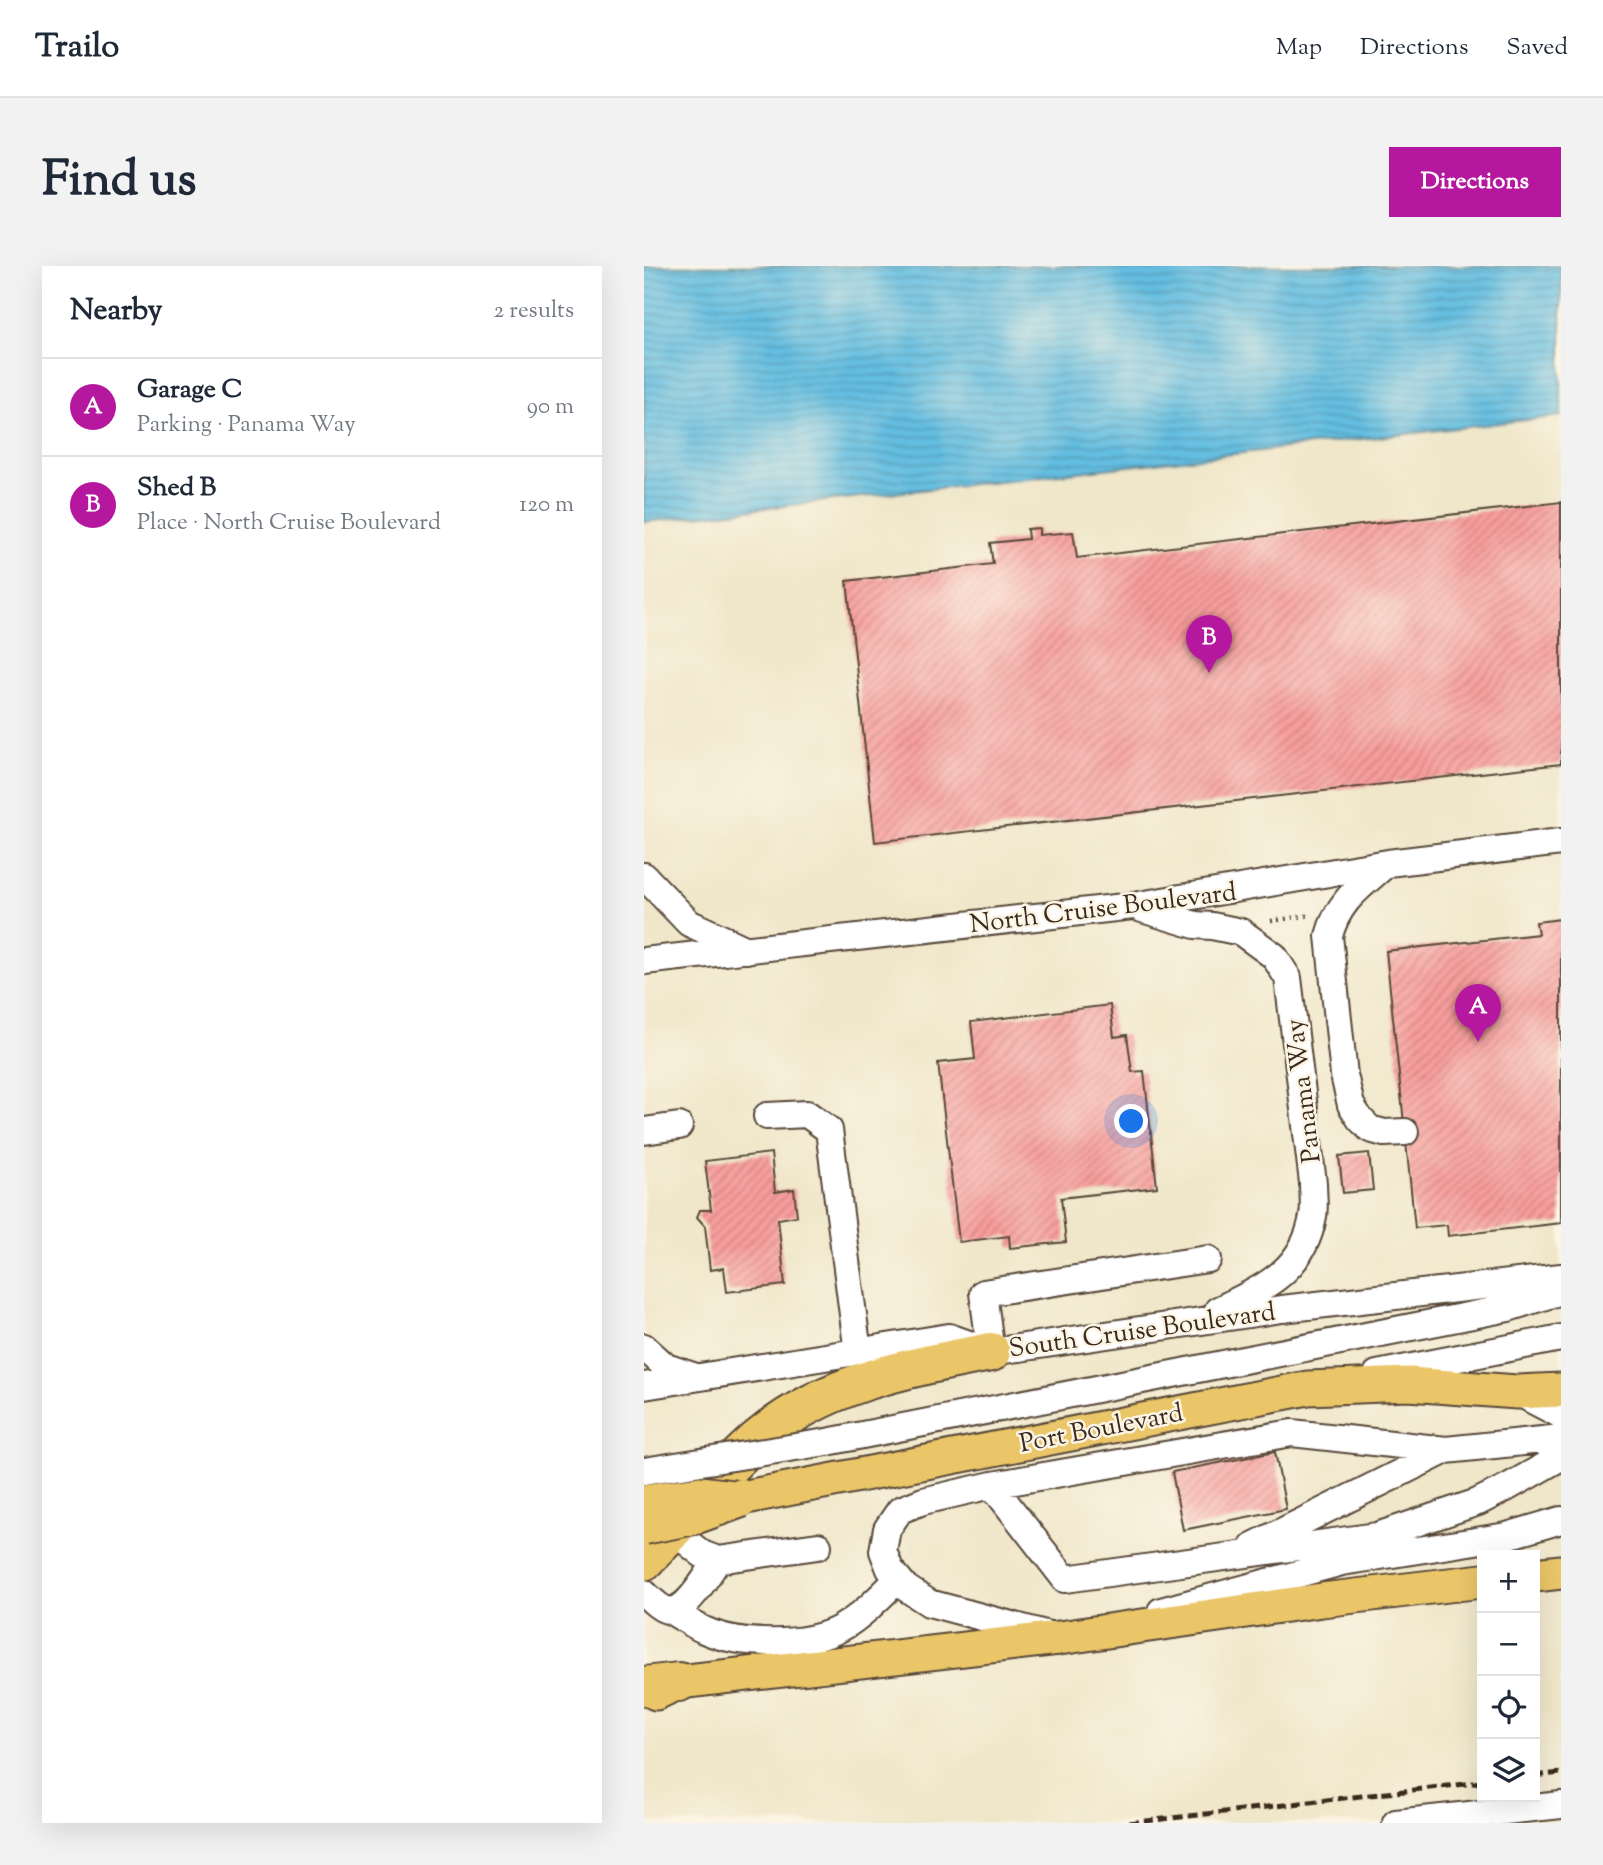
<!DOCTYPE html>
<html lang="en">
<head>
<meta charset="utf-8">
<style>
  body { margin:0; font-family:"Sorts Mill Goudy",serif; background:#f2f2f3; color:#1f2937 }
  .controls { position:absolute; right:21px; bottom:21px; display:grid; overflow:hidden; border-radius:0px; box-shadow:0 7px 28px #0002 }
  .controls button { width:63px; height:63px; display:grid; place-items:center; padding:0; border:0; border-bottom:2px solid #e0e1e3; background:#fff; color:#1f2937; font:35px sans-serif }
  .you { position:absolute; left:488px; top:856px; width:24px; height:24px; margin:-18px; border:5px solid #fff; border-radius:50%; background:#1a73e8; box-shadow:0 0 0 10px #1a73e833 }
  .badge { display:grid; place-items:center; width:46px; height:46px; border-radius:50%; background:#b5179e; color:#fff; font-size:23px; font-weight:700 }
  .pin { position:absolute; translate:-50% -58px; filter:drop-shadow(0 2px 4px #0008) }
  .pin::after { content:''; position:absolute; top:37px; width:24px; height:21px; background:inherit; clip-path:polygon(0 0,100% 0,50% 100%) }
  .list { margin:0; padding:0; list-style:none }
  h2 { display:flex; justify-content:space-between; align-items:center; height:91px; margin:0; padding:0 28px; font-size:30px }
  h2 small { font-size:23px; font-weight:400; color:#747a83 }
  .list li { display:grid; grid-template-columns:46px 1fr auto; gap:21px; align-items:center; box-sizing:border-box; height:98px; padding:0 28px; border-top:2px solid #e0e1e3 }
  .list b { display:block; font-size:26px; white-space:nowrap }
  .list p { margin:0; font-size:23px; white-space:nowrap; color:#747a83 }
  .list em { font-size:23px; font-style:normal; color:#747a83 }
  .icon { flex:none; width:38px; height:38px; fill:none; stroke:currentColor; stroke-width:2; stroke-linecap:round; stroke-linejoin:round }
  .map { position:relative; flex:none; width:917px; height:1557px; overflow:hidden; border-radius:0px }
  header { display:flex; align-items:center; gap:42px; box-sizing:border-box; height:98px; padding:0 35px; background:#fff; border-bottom:2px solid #e0e1e3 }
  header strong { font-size:33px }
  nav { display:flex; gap:38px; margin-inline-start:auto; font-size:24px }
  .intro { display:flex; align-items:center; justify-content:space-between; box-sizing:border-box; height:168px; padding:0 42px }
  h1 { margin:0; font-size:49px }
  .button { padding:18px 32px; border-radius:0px; background:#b5179e; color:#fff; font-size:24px; font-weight:700 }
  main { display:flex; gap:42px; padding:0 42px }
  aside { flex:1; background:#fff; border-radius:0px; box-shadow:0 7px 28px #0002 }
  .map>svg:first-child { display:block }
  .water { fill:url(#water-rules); stroke:#4f7480; stroke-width:2 }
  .building { fill:url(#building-hatch) }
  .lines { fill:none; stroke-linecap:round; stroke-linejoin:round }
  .minor-casing { stroke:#564638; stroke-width:30 }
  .major-casing { stroke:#564638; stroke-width:37 }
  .highway-casing { stroke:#564638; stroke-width:42 }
  .path { stroke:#564638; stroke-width:4.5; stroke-dasharray:2 5; stroke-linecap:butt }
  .minor { stroke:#fff; stroke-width:26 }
  .major { stroke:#ebc669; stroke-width:33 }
  .highway { stroke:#ebc669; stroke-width:38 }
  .rail { stroke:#3b2a1e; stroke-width:5; stroke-dasharray:10 5; stroke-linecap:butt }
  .minor-bridge-casing { stroke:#564638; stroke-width:30; stroke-linecap:butt }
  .major-bridge-casing { stroke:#564638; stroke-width:37; stroke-linecap:butt }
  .highway-bridge-casing { stroke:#564638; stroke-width:42; stroke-linecap:butt }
  .minor-bridge { stroke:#fff; stroke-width:26 }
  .major-bridge { stroke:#ebc669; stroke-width:33 }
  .highway-bridge { stroke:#ebc669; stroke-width:38 }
  .labels { text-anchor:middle; stroke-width:5; stroke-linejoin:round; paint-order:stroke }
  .street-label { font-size:26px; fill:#3b2a1e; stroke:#fcf5e5 }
</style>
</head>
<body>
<header>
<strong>Trailo</strong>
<nav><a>Map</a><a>Directions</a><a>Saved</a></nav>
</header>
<div class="intro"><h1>Find us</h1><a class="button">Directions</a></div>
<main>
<aside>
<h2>Nearby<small>2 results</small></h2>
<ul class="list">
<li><span class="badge">A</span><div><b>Garage C</b><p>Parking · Panama Way</p></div><em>90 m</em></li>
<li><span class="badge">B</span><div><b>Shed B</b><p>Place · North Cruise Boulevard</p></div><em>120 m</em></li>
</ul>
</aside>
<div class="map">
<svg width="917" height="1557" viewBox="0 0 917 1557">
  <defs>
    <pattern id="water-rules" width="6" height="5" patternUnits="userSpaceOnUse" patternTransform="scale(1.75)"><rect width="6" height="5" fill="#63bee1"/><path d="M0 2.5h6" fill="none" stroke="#539bb6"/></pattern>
    <pattern id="building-hatch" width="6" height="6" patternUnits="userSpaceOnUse" patternTransform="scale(1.75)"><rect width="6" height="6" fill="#f89e9d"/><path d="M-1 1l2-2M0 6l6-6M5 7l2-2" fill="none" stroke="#ca817f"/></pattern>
  </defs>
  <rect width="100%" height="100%" fill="#fcf5e5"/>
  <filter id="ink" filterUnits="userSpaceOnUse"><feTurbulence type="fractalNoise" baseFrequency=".0143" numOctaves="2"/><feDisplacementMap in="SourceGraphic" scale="14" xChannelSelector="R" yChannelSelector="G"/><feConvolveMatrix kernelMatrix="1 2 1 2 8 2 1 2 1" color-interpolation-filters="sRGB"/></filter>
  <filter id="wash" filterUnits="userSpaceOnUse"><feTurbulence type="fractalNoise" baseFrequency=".00686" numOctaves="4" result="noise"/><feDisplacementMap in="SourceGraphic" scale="28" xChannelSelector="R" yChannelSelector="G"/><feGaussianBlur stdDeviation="1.57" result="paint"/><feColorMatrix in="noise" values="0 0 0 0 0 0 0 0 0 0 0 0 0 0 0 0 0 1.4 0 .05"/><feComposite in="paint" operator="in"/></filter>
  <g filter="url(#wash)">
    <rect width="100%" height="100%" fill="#f0e7ca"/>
    <path class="water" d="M0,0H917V150L0,256Z"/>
    <g id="blocks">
      <path class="building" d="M917,236V498L231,576L203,315L349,298L346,277L384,273L383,263L395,262V269L429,266L433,292Z
        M917,653V957L804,970L803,959L771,962L742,685L894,668L892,656Z
        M466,739L470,771L483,769L488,806L500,805L513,921L417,932L422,976L366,982L365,970L315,976L294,797L331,793L327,756Z
        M127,887L131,926L150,923L153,950L134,953L141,1019L83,1026L80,1002L66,1004L61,960L53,951L56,944H67L61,895Z
        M725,887L729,924L699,927L695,890Z
        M631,1186L642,1243L539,1264L528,1206Z"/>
    </g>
  </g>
  <g filter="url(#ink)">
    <use href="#blocks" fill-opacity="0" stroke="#564638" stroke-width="2"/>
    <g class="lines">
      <g class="minor-casing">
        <path id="minor" d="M742,598C716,621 694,635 685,670L700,809L707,839L716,853L726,863L740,867L761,866
          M0,610L45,657L103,684
          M498,643L551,659L568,660L597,666L630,690L644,712L669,917C669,928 671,940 669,950C660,1005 619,1022 574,1044
          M0,695L489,640L744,597L917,576
          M123,850L163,848L185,864L214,1087
          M0,865L35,860
          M0,1081L22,1101L52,1111
          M347,1086L339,1027L564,993
          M733,1108L917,1072
          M0,1120L305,1071L347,1086L638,1043L917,1011
          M873,1126L917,1149
          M183,1176L864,1042L917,1025
          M348,1219L421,1313L733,1270L834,1236L864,1221L917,1191
          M28,1264L58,1288L74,1294L174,1280
          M609,1280L802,1184
          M0,1327C7,1333 15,1342 23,1344C42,1349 64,1307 74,1294
          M27,1345C38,1351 49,1359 60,1364C95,1380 163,1381 197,1362C218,1350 237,1330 254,1313
          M517,1345L698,1296L863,1270L917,1254
          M405,1369L285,1337L262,1322L246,1303L239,1285L243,1263L256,1244L279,1235L348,1219L648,1167L802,1184L917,1172
          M752,1557L917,1539"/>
      </g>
      <g class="major-casing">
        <path id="major" d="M97,1232L664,1122L765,1118L873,1126L917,1124
          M891,1309L917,1306
          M12,1427L35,1416L415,1372L678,1334L838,1315"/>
      </g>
      <g class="highway-casing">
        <path id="highway" d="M0,1295C39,1256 72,1209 114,1173C181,1116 263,1102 347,1086
          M0,1420L35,1416"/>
      </g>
      <path class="path" d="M627,655L667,649"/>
      <use href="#minor" class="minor"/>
      <use href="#major" class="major"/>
      <use href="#highway" class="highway"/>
      <path class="rail" d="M891,1510L917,1507
        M485,1557L838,1516"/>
      <g class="minor-bridge-casing">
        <path id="minor-bridge" d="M0,1205L183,1176"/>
      </g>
      <g class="major-bridge-casing">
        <path id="major-bridge" d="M0,1235L56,1227L97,1232"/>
      </g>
      <g class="highway-bridge-casing">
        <path id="highway-bridge" d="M0,1259L50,1249L97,1232"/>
      </g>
      <use href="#minor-bridge" class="minor-bridge"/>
      <use href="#major-bridge" class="major-bridge"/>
      <use href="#highway-bridge" class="highway-bridge"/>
    </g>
  </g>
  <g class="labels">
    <g class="street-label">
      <text transform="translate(459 641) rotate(-7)" y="9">North Cruise Boulevard</text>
      <text transform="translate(658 825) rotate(-97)" y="9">Panama Way</text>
      <text transform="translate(498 1063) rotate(-8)" y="9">South Cruise Boulevard</text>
      <text transform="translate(457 1161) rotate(-11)" y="9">Port Boulevard</text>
    </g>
  </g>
</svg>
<div class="controls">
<button>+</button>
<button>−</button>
<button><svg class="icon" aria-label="locate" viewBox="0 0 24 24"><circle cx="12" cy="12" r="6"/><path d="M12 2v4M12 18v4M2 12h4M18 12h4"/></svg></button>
<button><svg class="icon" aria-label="layers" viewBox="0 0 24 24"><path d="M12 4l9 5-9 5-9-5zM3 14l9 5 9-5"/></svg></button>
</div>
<div class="you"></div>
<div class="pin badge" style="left:834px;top:776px">A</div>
<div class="pin badge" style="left:565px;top:407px">B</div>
</div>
</main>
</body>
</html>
